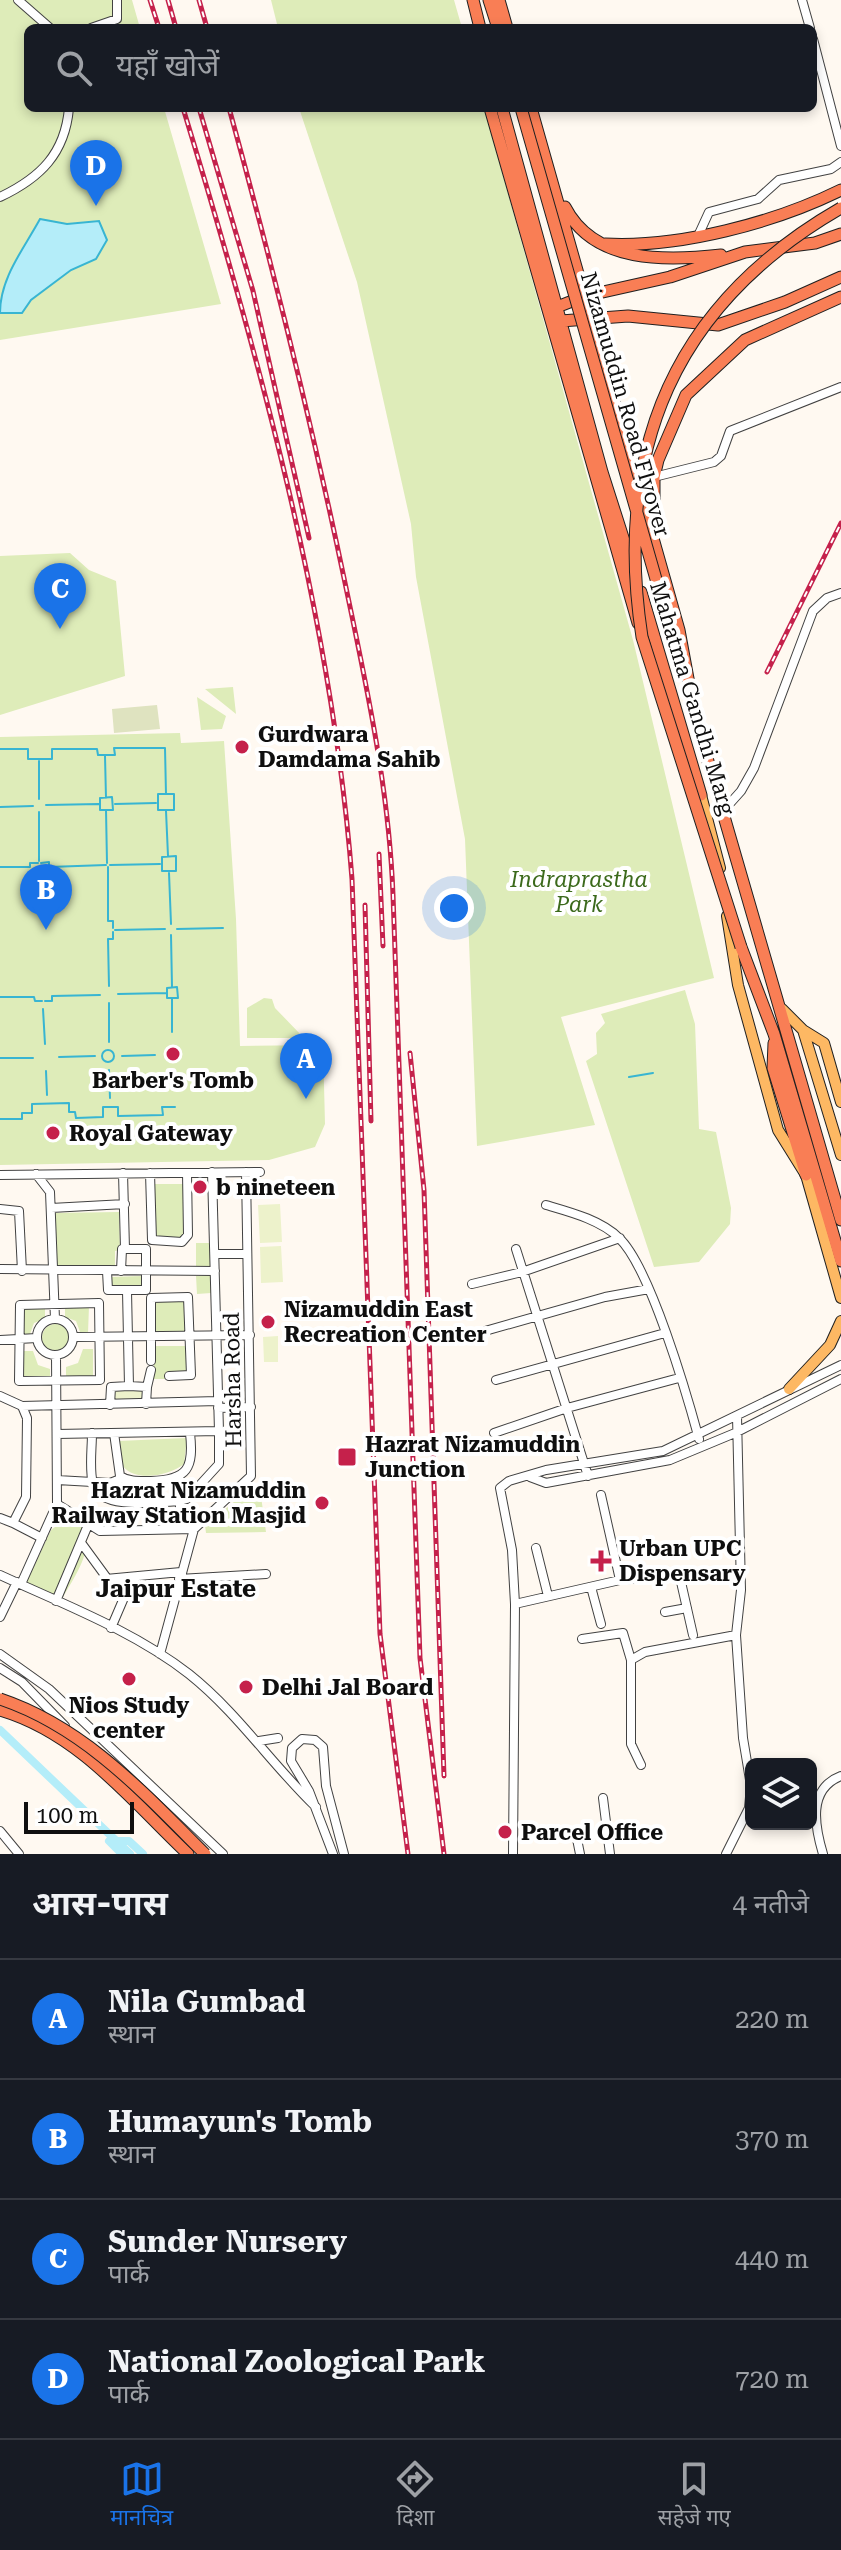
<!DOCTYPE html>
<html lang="hi">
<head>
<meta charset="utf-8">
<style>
  body { margin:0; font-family:"Roboto Serif","Noto Sans Devanagari",serif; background:#242831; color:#f1f3f6 }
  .controls { position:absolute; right:24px; bottom:24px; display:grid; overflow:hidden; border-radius:12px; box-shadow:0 4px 12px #0003 }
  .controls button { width:72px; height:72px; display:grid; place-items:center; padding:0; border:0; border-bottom:2px solid #363941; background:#171b24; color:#f1f3f6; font:40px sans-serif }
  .scale { position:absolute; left:24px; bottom:20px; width:110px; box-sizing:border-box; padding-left:8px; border:4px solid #0f0f0f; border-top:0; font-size:22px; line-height:28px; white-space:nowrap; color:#0f0f0f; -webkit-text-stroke:6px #fff; paint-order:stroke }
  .you { position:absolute; left:454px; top:908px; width:28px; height:28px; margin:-20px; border:6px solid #fff; border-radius:50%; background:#1a73e8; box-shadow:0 0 0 12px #1a73e833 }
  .badge { display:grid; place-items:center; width:52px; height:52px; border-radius:50%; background:#1a73e8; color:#fff; font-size:26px; font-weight:700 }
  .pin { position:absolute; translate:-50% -66px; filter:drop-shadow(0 2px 4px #0008) }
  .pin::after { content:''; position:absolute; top:42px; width:28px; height:24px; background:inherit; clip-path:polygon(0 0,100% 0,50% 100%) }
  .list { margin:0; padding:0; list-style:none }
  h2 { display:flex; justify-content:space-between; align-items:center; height:104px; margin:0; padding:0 32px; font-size:34px }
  h2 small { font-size:26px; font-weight:400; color:#9ea1a6 }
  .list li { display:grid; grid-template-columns:52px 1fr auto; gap:24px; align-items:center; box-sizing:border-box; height:120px; padding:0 32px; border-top:2px solid #363941 }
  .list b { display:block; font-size:30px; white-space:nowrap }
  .list p { margin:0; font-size:26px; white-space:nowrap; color:#9ea1a6 }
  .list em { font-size:26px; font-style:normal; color:#9ea1a6 }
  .icon { flex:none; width:44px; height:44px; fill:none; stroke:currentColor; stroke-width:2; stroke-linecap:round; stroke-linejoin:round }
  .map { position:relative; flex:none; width:841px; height:1854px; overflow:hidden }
  .search { position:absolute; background:#171b24; box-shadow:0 4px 12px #0003; left:24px; right:24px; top:24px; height:88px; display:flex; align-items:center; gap:20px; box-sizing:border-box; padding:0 28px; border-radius:12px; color:#9ea1a6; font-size:30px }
  .sheet { height:584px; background:#171b24 }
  nav { display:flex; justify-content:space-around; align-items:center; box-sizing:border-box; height:112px; border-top:2px solid #363941; background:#171b24; font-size:22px; color:#9ea1a6 }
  nav a { display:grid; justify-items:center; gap:4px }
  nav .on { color:#1a73e8 }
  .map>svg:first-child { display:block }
  .green { fill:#deecb9 }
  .cemetery { fill:#dfe3c0 }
  .pitch { fill:#edf2cb }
  .water { fill:#b4edf9; stroke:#38b5d2; stroke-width:2 }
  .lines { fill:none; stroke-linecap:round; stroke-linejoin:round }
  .stream { stroke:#38b5d2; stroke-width:2 }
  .canal { stroke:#b4edf9; stroke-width:8 }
  .minor-casing { stroke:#424242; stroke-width:10 }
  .major-casing { stroke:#202020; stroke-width:12 }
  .highway-casing { stroke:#202020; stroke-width:13 }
  .minor { stroke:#fff; stroke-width:8 }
  .major { stroke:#fdb863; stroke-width:10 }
  .highway { stroke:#f97e55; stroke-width:11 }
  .rail-casing { stroke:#c5214b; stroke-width:5 }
  .rail { stroke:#fff; stroke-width:2; stroke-dasharray:6; stroke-linecap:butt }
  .highway-bridge-casing { stroke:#202020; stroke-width:13; stroke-linecap:butt }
  .highway-bridge { stroke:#f97e55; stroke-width:11 }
  .poi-dot { fill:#c5214b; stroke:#fff; stroke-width:3 }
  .labels { text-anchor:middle; stroke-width:8; stroke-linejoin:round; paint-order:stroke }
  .street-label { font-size:22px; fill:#0f0f0f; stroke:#fff }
  .poi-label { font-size:22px; font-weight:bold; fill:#0f0f0f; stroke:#fff; text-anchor:start }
  .park-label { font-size:22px; font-style:italic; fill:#3c6a1c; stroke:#fff }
  .neighbourhood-label { font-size:24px; font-weight:bold; fill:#0f0f0f; stroke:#fff }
</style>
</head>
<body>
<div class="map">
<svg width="841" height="1854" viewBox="0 0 841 1854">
  <rect width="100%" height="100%" fill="#fff9f1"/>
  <path class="green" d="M0,0H132L140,28H28V108H164L221,304L0,340Z
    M271,0H454L462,28H278Z
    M299,108H484L633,640L714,978L561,1017L595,1125L477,1146L465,839L416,577L411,524L357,282Z
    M70,553L89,570L116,581L125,676L0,715V556Z
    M233,687L236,714L205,689Z
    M197,697L226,716L222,729L201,730Z
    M180,733L181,743L224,741L236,919L240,1046L323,1045L325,1124L315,1147L269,1160L0,1165V737Z
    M685,990L695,1024L699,1129L716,1132L731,1208L730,1224L699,1262L654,1267L586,1061L597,1054L596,1033L605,1023L601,1014Z
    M264,998L272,999L275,1008L304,1038H247V1008Z
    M151,1184H185V1234L181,1240L156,1243Z
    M119,1212L120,1250L115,1251V1266L55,1268L53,1213Z
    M196,1243H211V1269H196Z
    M211,1275V1293L197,1294L196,1276Z
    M142,1276L143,1287H110L109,1277Z
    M188,1299V1332L152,1333V1300Z
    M65,1305L89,1306L88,1333L80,1332L76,1321L65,1317Z
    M21,1307H45V1319L34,1323L30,1334H21Z
    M42 1338a14 14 0 1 1 28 0a14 14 0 1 1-28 0Z
    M154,1346H190V1379H154Z
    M83,1349H93V1377H66V1367L78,1363Z
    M23,1351H33L38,1365L50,1369V1379H23Z
    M187,1438L184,1464C171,1475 135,1483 123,1466C119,1459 119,1449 118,1441Z
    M259,1482L266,1532L206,1533L205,1525Z
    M63,1521H79C99,1546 74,1576 61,1601L26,1583L51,1530Z"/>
  <path class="cemetery" d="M157,705L160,729L114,733L112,709Z"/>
  <path class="pitch" d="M280,1204L282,1242L260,1243L258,1205Z
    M281,1246L283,1282L261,1283L260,1247Z
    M278,1336V1362H264L263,1337Z
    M143,1390V1402L112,1403V1391Z"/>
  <path class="water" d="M40,219L67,224L99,221L107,240L96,259L71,270L31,300L22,313H0C0,278 23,250 40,219Z"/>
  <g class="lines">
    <path class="stream" d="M0,749H28V759H52V749H97L98,755H115L114,748H165L166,794
      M105,756L106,798
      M39,761V799
      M158,794H174V810H158Z
      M112,797L113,810H100V798Z
      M115,804L156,803
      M46,805L99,804
      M0,807L33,806
      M106,810L107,863
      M166,811L168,856
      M39,812V861
      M176,856V871H162V857Z
      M41,863L49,862V867L106,865
      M110,865L160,864
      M0,867H30V863H38
      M108,867V921H113V928
      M169,873L171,924
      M177,929L223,928
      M115,930L165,929
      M171,935L172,987
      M109,986L108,939H113V932
      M177,987L178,998H167V988Z
      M118,994L167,993
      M0,997H34L35,1001H42
      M45,1001H52V996L100,995
      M43,1009L45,1044
      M172,1032V998
      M109,1042V1003
      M102 1056a6 6 0 1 1 12 0a6 6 0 1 1-12 0Z
      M122,1056L155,1055
      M59,1057L95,1056
      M0,1058H33
      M109,1070L110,1098
      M46,1071L47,1095
      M629,1077L653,1073
      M0,1119H22V1113H32V1104L69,1103V1112H75L76,1118L103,1117V1107H118V1116L163,1115L162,1107H175"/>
    <path class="canal" d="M0,1730L130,1854
      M122,1854L109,1841H129L143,1854"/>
    <g class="minor-casing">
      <path id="minor" d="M18,0L50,28
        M802,0L810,28
        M91,28L117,19V0
        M813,39L841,146
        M0,197C40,178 65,154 69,108
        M698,236L709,212L758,199L779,180L831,169L841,162
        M654,477L714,462L721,456L730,431L841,387
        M724,810L741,791L754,768L813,611L827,598L841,593
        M123,1173L125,1249
        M150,1173L152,1240L182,1242L188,1235L187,1173
        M36,1174L50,1192L55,1319
        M0,1175L260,1172
        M546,1205C570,1212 601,1220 619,1238C650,1267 687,1395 699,1439
        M51,1208L125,1204
        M0,1209L19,1211L22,1271
        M516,1249L588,1476
        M215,1254H247
        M0,1269L215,1271
        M107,1271L108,1290H146V1249H122L121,1271
        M472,1284L522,1272L620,1238
        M127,1291L129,1386L147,1387L146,1404
        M99,1303L100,1380L19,1381L20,1305Z
        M37 1337a18 18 0 1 1 36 0a18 18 0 1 1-36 0Z
        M485,1331L605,1297L649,1289
        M74,1337L250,1335
        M0,1340L37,1338
        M151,1361V1298L188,1297L191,1375L169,1376
        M496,1380L665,1333
        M147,1387L151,1370
        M0,1396L22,1406L27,1418L26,1497L13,1523L0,1518
        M110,1405L111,1387L129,1386
        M22,1406L218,1401
        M218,1408L251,1407
        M92,1433C92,1449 89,1469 93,1484C99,1511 159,1502 180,1501L187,1499L219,1464V1431
        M114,1433L120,1476C129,1482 140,1481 151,1481C188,1480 194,1468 190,1433
        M494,1433L567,1408L679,1378
        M57,1434L219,1431L212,1172
        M530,1477L546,1483L670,1460L735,1433L841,1379
        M57,1480L110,1483L123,1478
        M601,1495L620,1580
        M57,1504L100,1531L194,1529
        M13,1523L42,1538
        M180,1529V1501
        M82,1544L123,1600L111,1628
        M536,1548L548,1596
        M0,1575C63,1604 134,1631 189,1674C238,1713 272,1765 316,1807
        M106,1579L181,1572
        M179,1579L266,1574
        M21,1584L57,1504L56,1355
        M591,1587L601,1624
        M56,1601L88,1525
        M515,1604L620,1580L673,1575L681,1582L693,1635
        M665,1612L687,1608
        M0,1617L17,1582
        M582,1639L623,1633L631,1660
        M0,1654L49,1689L223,1854
        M160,1654L194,1529L251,1476L246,1172
        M0,1668L22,1682L65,1726
        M259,1741L278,1738
        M641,1765L631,1744V1660L645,1652L736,1635
        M603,1798L610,1854
        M0,1831L19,1854
        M577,1839L580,1854
        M333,1854L309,1791L291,1761L292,1748L302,1739L315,1740L323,1747L326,1786L344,1854
        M513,1854L515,1604L512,1550L500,1488L509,1481L546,1470L663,1451L841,1365
        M726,1854L749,1808L751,1786L743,1738L736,1635L741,1590L737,1416
        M823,1854C815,1827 807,1789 841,1776"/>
    </g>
    <g class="major-casing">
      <path id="major" d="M701,795L720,868
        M727,916L738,985L778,1130L806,1175L841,1298
        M782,1009L803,1030L841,1155
        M803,1030L824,1043L841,1102
        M789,1389L830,1345L841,1321"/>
    </g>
    <g class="highway-casing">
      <path id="highway" d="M473,0L480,28
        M489,0L498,28
        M499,0L507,28
        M490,108L638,623
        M502,108L602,472L634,572
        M531,108L679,630L694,711
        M565,207C594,264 667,261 721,255
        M605,244C679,248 774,223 841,190
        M557,307L585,296L670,277L745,252L815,243L841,234
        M561,321L628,316L718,325L785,302L841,277
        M654,529V477L658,460L686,395L745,340L841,297
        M641,592L701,795
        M692,706L841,1220
        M741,947L774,1034L841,1261
        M774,1043L773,1068L806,1175
        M0,1710C79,1733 131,1800 188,1854"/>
    </g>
    <use href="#minor" class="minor"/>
    <use href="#major" class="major"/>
    <use href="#highway" class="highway"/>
    <g class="rail-casing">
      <path id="rail" d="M150,0L159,28
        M168,0L176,28
        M199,0L207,28
        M183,108C259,357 332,619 352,879L380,1634L408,1854
        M199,108L253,291L309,538
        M229,108C272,264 311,420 344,578C366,683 389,788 393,895L420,1658L444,1854
        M767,672L841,523
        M379,854L383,946
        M365,905L371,1121
        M410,1053L424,1190L444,1776"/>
    </g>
    <use href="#rail" class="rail"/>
    <g class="highway-bridge-casing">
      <path id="highway-bridge" d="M521,108L670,628
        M741,947L642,637C613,449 674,304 841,208
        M0,1699C84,1727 144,1793 205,1854"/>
    </g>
    <use href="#highway-bridge" class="highway-bridge"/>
  </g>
  <g class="poi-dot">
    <circle cx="242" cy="747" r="8"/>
    <circle cx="173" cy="1054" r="8"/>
    <circle cx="53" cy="1133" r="8"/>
    <circle cx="200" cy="1187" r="8"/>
    <circle cx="268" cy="1322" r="8"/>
    <rect x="337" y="1447" width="20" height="20" rx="4"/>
    <circle cx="322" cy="1503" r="8"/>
    <path d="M597 1549h8v8h8v8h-8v8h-8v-8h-8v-8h8z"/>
    <circle cx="129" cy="1679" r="8"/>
    <circle cx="246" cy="1687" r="8"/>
    <circle cx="505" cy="1832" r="8"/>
  </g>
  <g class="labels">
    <g class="street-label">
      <text transform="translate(626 404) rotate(74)" y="8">Nizamuddin Road Flyover</text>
      <text transform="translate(693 698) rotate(73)" y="8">Mahatma Gandhi Marg</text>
      <text transform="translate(232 1380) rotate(-91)" y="8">Harsha Road</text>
    </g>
    <g class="poi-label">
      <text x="258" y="742">Gurdwara<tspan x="258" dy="25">Damdama Sahib</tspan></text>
      <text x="173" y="1088" text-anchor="middle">Barber's Tomb</text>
      <text x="69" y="1141">Royal Gateway</text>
      <text x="216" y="1195">b nineteen</text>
      <text x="284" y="1317">Nizamuddin East<tspan x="284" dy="25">Recreation Center</tspan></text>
      <text x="365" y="1452">Hazrat Nizamuddin<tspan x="365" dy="25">Junction</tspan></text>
      <text x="306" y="1498" text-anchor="end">Hazrat Nizamuddin<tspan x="306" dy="25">Railway Station Masjid</tspan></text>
      <text x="619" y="1556">Urban UPC<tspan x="619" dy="25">Dispensary</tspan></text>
      <text x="262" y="1695">Delhi Jal Board</text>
      <text x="129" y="1713" text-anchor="middle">Nios Study<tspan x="129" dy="25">center</tspan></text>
      <text x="521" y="1840">Parcel Office</text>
    </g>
    <g class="park-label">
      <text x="579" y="887">Indraprastha<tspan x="579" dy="25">Park</tspan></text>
    </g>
    <g class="neighbourhood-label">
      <text x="176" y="1597">Jaipur Estate</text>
    </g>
  </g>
</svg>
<div class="controls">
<button><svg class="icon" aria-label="layers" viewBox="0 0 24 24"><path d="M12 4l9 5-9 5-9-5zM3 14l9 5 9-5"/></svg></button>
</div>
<div class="scale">100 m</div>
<div class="you"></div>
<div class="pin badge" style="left:306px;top:1099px">A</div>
<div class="pin badge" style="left:46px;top:930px">B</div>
<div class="pin badge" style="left:60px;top:629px">C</div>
<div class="pin badge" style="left:96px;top:206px">D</div>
<div class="search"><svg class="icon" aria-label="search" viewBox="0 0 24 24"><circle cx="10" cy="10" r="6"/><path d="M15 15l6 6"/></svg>यहाँ खोजें</div>
</div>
<section class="sheet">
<h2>आस-पास<small>4 नतीजे</small></h2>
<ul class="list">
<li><span class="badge">A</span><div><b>Nila Gumbad</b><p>स्थान</p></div><em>220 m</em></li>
<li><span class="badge">B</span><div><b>Humayun's Tomb</b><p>स्थान</p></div><em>370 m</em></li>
<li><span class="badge">C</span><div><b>Sunder Nursery</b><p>पार्क</p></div><em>440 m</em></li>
<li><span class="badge">D</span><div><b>National Zoological Park</b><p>पार्क</p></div><em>720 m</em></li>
</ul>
</section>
<nav>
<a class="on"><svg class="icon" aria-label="map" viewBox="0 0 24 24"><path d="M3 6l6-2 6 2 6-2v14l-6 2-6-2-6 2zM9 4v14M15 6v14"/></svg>मानचित्र</a>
<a><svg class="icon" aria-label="directions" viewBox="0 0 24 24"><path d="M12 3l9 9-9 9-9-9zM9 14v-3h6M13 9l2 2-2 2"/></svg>दिशा</a>
<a><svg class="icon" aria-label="saved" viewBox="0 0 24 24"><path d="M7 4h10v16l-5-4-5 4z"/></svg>सहेजे गए</a>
</nav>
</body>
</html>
